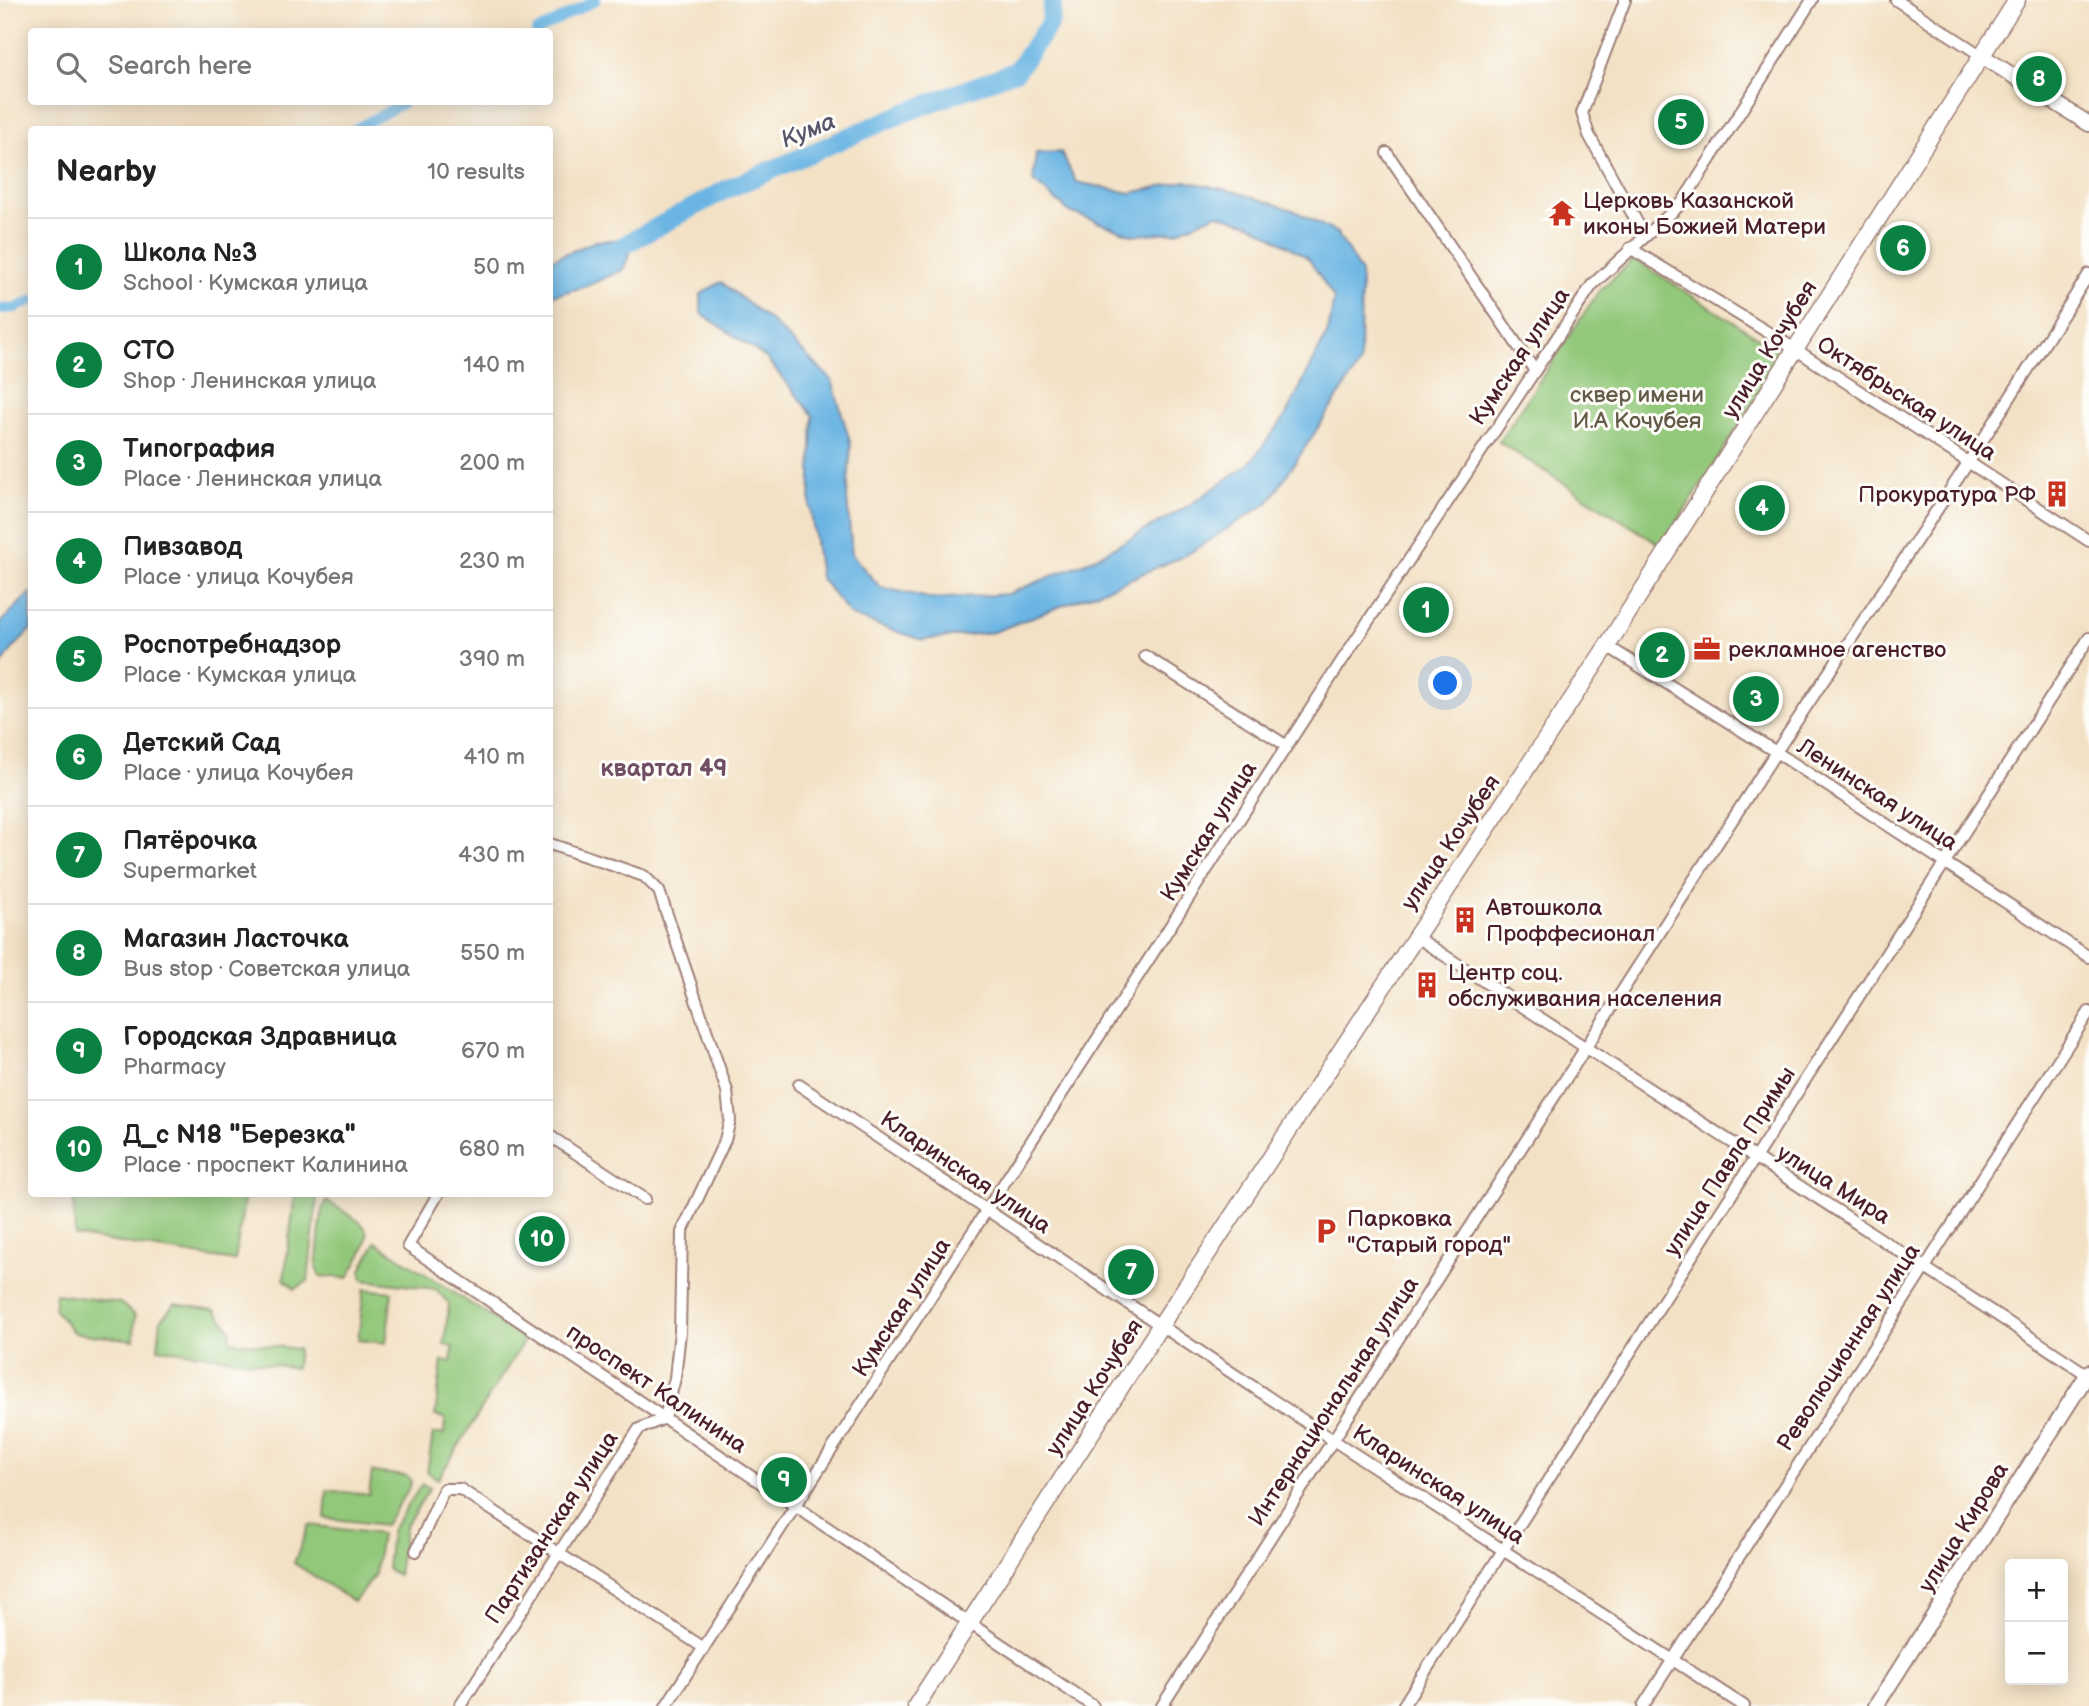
<!DOCTYPE html>
<html lang="en">
<head>
<meta charset="utf-8">
<style>
  body { margin:0; font-family:"Balsamiq Sans",sans-serif; background:#f6f6f6; color:#222 }
  .controls { position:absolute; right:21px; bottom:21px; display:grid; overflow:hidden; border-radius:7px; box-shadow:0 4px 18px #0003 }
  .controls button { width:63px; height:63px; display:grid; place-items:center; padding:0; border:0; border-bottom:2px solid #e0e0e0; background:#fff; color:#222; font:35px sans-serif }
  .you { position:absolute; left:1446px; top:684px; width:24px; height:24px; margin:-18px; border:5px solid #fff; border-radius:50%; background:#1a73e8; box-shadow:0 0 0 10px #1a73e833 }
  .badge { display:grid; place-items:center; width:46px; height:46px; border-radius:50%; background:#0b8043; color:#fff; font-size:23px; font-weight:700 }
  .pin { position:absolute; translate:-50% -50%; border:4px solid #fff; box-shadow:0 2px 7px #0006 }
  .list { margin:0; padding:0; list-style:none }
  h2 { display:flex; justify-content:space-between; align-items:center; height:91px; margin:0; padding:0 28px; font-size:30px }
  h2 small { font-size:23px; font-weight:400; color:#767676 }
  .list li { display:grid; grid-template-columns:46px 1fr auto; gap:21px; align-items:center; box-sizing:border-box; height:98px; padding:0 28px; border-top:2px solid #e0e0e0 }
  .list b { display:block; font-size:26px; white-space:nowrap }
  .list p { margin:0; font-size:23px; white-space:nowrap; color:#767676 }
  .list em { font-size:23px; font-style:normal; color:#767676 }
  .icon { flex:none; width:38px; height:38px; fill:none; stroke:currentColor; stroke-width:2; stroke-linecap:round; stroke-linejoin:round }
  .map { position:relative; flex:none; width:2089px; height:1706px; overflow:hidden }
  .search { position:absolute; background:#fff; box-shadow:0 4px 18px #0003; left:28px; top:28px; width:525px; height:77px; display:flex; align-items:center; gap:18px; box-sizing:border-box; padding:0 24px; border-radius:7px; color:#767676; font-size:26px }
  .panel { position:absolute; background:#fff; box-shadow:0 4px 18px #0003; left:28px; top:126px; width:525px; height:1071px; border-radius:7px }
  .map>svg:first-child { display:block }
  .green { fill:#92c87a; stroke:#6e7452; stroke-width:2 }
  .water { fill:#6bb5e3; stroke:#5a6a87; stroke-width:2 }
  .lines { fill:none; stroke-linecap:round; stroke-linejoin:round }
  .canal { stroke:#6bb5e3; stroke-width:10 }
  .river { stroke:#6bb5e3; stroke-width:19 }
  .street-casing { stroke:#9e8078; stroke-width:14 }
  .secondary-casing { stroke:#9e8078; stroke-width:18 }
  .primary-casing { stroke:#9e8078; stroke-width:19 }
  .street { stroke:#fff; stroke-width:10 }
  .secondary { stroke:#fff; stroke-width:14 }
  .primary { stroke:#fff; stroke-width:16 }
  .labels { text-anchor:middle; stroke-width:6; stroke-linejoin:round; paint-order:stroke }
  .poi-label { font-size:23px; fill:#4a1f2b; stroke:#fdfcf7; text-anchor:start }
  .street-label { font-size:23px; fill:#4a1f2b; stroke:#fdfcf7 }
  .park-label { font-size:23px; fill:#635a47; stroke:#fdfcf7 }
  .water-label { font-size:24px; font-style:italic; fill:#56546b; stroke:#fdfcf7 }
  .neighbourhood-label { font-size:24px; font-weight:bold; fill:#704e64; stroke:#fdfcf7 }
</style>
</head>
<body>
<div class="map">
<svg width="2089" height="1706" viewBox="0 0 2089 1706">
  <rect width="100%" height="100%" fill="#fdfcf7"/>
  <filter id="ink" filterUnits="userSpaceOnUse"><feTurbulence type="fractalNoise" baseFrequency=".0143" numOctaves="2"/><feDisplacementMap in="SourceGraphic" scale="14" xChannelSelector="R" yChannelSelector="G"/><feConvolveMatrix kernelMatrix="1 2 1 2 8 2 1 2 1" color-interpolation-filters="sRGB"/></filter>
  <filter id="wash" filterUnits="userSpaceOnUse"><feTurbulence type="fractalNoise" baseFrequency=".00686" numOctaves="4" result="noise"/><feDisplacementMap in="SourceGraphic" scale="28" xChannelSelector="R" yChannelSelector="G"/><feGaussianBlur stdDeviation="1.57" result="paint"/><feColorMatrix in="noise" values="0 0 0 0 0 0 0 0 0 0 0 0 0 0 0 0 0 1.4 0 .05"/><feComposite in="paint" operator="in"/></filter>
  <g filter="url(#wash)">
    <rect width="100%" height="100%" fill="#f3e1c5"/>
    <path class="green" d="M1634,259L1784,354L1662,546L1499,442L1599,291Z
      M73,1194H245L235,1261L75,1236Z
      M295,1194H315L317,1199L308,1281L295,1289L284,1279Z
      M327,1201C376,1231 377,1227 348,1278L320,1276L316,1268L322,1209Z
      M376,1242L525,1339L438,1479L427,1472L433,1434H444L445,1418L435,1416L442,1361L451,1362L453,1347L444,1345L449,1304L436,1289L363,1280L361,1270Z
      M364,1289L392,1292L386,1343L358,1340Z
      M56,1294L120,1303L135,1315L134,1340L74,1333L54,1309Z
      M175,1304L215,1310L231,1330L230,1341L298,1349L296,1368L158,1348L161,1319Z
      M372,1472L406,1476L411,1480L410,1487L385,1525L325,1518L327,1490L369,1495Z
      M422,1484L430,1488L405,1527L398,1575L387,1569L391,1531Z
      M309,1525L381,1534L375,1574L354,1602L294,1563Z"/>
    <path class="water" d="M1061,152L1076,182L1131,193L1185,181L1236,192L1293,210L1337,233L1361,273L1360,364L1269,502L1186,555L1118,584L994,632L922,640L851,616L820,577L810,505L813,415L766,358L701,313V294L721,282L773,323L832,380L851,445L847,497L852,555L880,587L933,599L1008,594L1091,560L1185,508L1249,464L1285,417L1328,332L1334,298L1308,258L1253,225L1217,214L1176,232L1133,235L1070,212L1033,181L1036,153Z
      M636,238L623,270L584,287L550,296V260L596,241Z
      M31,592V629L11,651L0,667V623Z"/>
    <g class="lines">
      <path class="canal" d="M536,32L596,0
        M353,130L405,102
        M0,309L16,308L32,300"/>
      <path class="river" d="M613,251L725,190L904,113L1016,71L1050,23L1053,0"/>
    </g>
  </g>
  <g filter="url(#ink)">
    <g class="lines">
      <g class="street-casing">
        <path id="street" d="M1625,0L1582,113L1589,135L1644,235
          M1896,0L1982,56
          M1387,153L1535,371
          M1630,248L1795,349L2089,541
          M1607,646L1776,752L2089,957
          M1145,656L1287,746
          M1415,936C1639,1084 1866,1227 2089,1376
          M799,1085L1333,1440L1744,1706
          M550,1136L645,1199
          M438,1194L408,1246L1093,1706
          M416,1551L444,1489H460L704,1648
          M460,1706L639,1429L665,1418L675,1378L680,1332L682,1232L725,1140L730,1120L727,1091L659,891L644,876L550,844
          M666,1706L1343,659L1592,285L1682,203L1812,0
          M1162,1706L1776,752L1968,463L2089,274
          M1403,1706L2089,638
          M1643,1706L2089,1012"/>
      </g>
      <g class="secondary-casing">
        <path id="secondary" d="M1982,56L2089,124
          M1876,1706L2089,1372"/>
      </g>
      <g class="primary-casing">
        <path id="primary" d="M916,1706L1160,1326L1607,646L2017,0"/>
      </g>
      <use href="#street" class="street"/>
      <use href="#secondary" class="secondary"/>
      <use href="#primary" class="primary"/>
    </g>
  </g>
  <defs>
    <g id="temple-bare" transform="scale(2.1)"><path d="M0-6L5-2H3V0L6.5 2.5H4V6H1.5V3h-3V6H-4V2.5H-6.5L-3 0V-2H-5Z" fill="#c8321e" stroke="#fdfcf7" stroke-width="2.5" paint-order="stroke"/></g>
    <g id="building-bare" transform="scale(2.1)"><path d="M-4-6H4V6H1V3H-1V6H-4ZM-2.5-4.3h1.7v1.8h-1.7ZM.8-4.3h1.7v1.8H.8ZM-2.5-1h1.7V.8h-1.7ZM.8-1h1.7V.8H.8Z" fill="#c8321e" stroke="#fdfcf7" stroke-width="2.5" paint-order="stroke"/></g>
    <g id="office-bare" transform="scale(2.1)"><path d="M-6-3h4V-5.5h4V-3h4V5H-6ZM-1-4.5V-3h2v-1.5ZM-6 0V1H6V0Z" fill="#c8321e" stroke="#fdfcf7" stroke-width="2.5" paint-order="stroke"/></g>
    <g id="parking-bare" transform="scale(2.1)"><path d="M-3.5-5.5H1a3.5 3.5 0 0 1 0 7H-1V5.5H-3.5ZM-1-3.4V-.6H.8a1.4 1.4 0 0 0 0-2.8Z" fill="#c8321e" stroke="#fdfcf7" stroke-width="2.5" paint-order="stroke"/></g>
  </defs>
  <g fill-rule="evenodd">
    <use href="#temple-bare" x="1562" y="213"/>
    <use href="#building-bare" x="2057" y="494"/>
    <use href="#office-bare" x="1707" y="649"/>
    <use href="#building-bare" x="1465" y="920"/>
    <use href="#building-bare" x="1427" y="985"/>
    <use href="#parking-bare" x="1326" y="1231"/>
  </g>
  <g class="labels">
    <g class="poi-label">
      <text x="1583" y="208">Церковь Казанской<tspan x="1583" dy="26">иконы Божией Матери</tspan></text>
      <text x="2036" y="502" text-anchor="end">Прокуратура РФ</text>
      <text x="1728" y="657">рекламное агенство</text>
      <text x="1486" y="915">Автошкола<tspan x="1486" dy="26">Проффесионал</tspan></text>
      <text x="1448" y="980">Центр соц.<tspan x="1448" dy="26">обслуживания населения</tspan></text>
      <text x="1347" y="1226">Парковка<tspan x="1347" dy="26">"Старый город"</tspan></text>
    </g>
    <g class="street-label">
      <text transform="translate(1769 349) rotate(-58)" y="8">улица Кочубея</text>
      <text transform="translate(1519 356) rotate(-56)" y="8">Кумская улица</text>
      <text transform="translate(1907 398) rotate(33)" y="8">Октябрьская улица</text>
      <text transform="translate(1878 794) rotate(33)" y="8">Ленинская улица</text>
      <text transform="translate(1208 831) rotate(-58)" y="8">Кумская улица</text>
      <text transform="translate(1450 842) rotate(-56)" y="8">улица Кочубея</text>
      <text transform="translate(1729 1161) rotate(-57)" y="8">улица Павла Примы</text>
      <text transform="translate(966 1172) rotate(34)" y="8">Кларинская улица</text>
      <text transform="translate(1834 1184) rotate(32)" y="8">улица Мира</text>
      <text transform="translate(901 1307) rotate(-57)" y="8">Кумская улица</text>
      <text transform="translate(1848 1347) rotate(-57)" y="8">Революционная улица</text>
      <text transform="translate(1094 1387) rotate(-57)" y="8">улица Кочубея</text>
      <text transform="translate(657 1388) rotate(34)" y="8">проспект Калинина</text>
      <text transform="translate(1333 1401) rotate(-57)" y="8">Интернациональная улица</text>
      <text transform="translate(1439 1484) rotate(33)" y="8">Кларинская улица</text>
      <text transform="translate(551 1527) rotate(-57)" y="8">Партизанская улица</text>
      <text transform="translate(1963 1527) rotate(-58)" y="8">улица Кирова</text>
    </g>
    <g class="park-label">
      <text x="1637" y="402">сквер имени<tspan x="1637" dy="26">И.А Кочубея</tspan></text>
    </g>
    <g class="water-label">
      <text transform="translate(808 130) rotate(-22)" y="8">Кума</text>
    </g>
    <g class="neighbourhood-label">
      <text x="664" y="776">квартал 49</text>
    </g>
  </g>
</svg>
<div class="controls">
<button>+</button>
<button>−</button>
</div>
<div class="you"></div>
<div class="pin badge" style="left:1426px;top:610px">1</div>
<div class="pin badge" style="left:1662px;top:655px">2</div>
<div class="pin badge" style="left:1756px;top:699px">3</div>
<div class="pin badge" style="left:1762px;top:508px">4</div>
<div class="pin badge" style="left:1681px;top:122px">5</div>
<div class="pin badge" style="left:1903px;top:248px">6</div>
<div class="pin badge" style="left:1131px;top:1272px">7</div>
<div class="pin badge" style="left:2039px;top:79px">8</div>
<div class="pin badge" style="left:784px;top:1480px">9</div>
<div class="pin badge" style="left:542px;top:1239px">10</div>
<div class="search"><svg class="icon" aria-label="search" viewBox="0 0 24 24"><circle cx="10" cy="10" r="6"/><path d="M15 15l6 6"/></svg>Search here</div>
<section class="panel">
<h2>Nearby<small>10 results</small></h2>
<ul class="list">
<li><span class="badge">1</span><div><b>Школа №3</b><p>School · Кумская улица</p></div><em>50 m</em></li>
<li><span class="badge">2</span><div><b>СТО</b><p>Shop · Ленинская улица</p></div><em>140 m</em></li>
<li><span class="badge">3</span><div><b>Типография</b><p>Place · Ленинская улица</p></div><em>200 m</em></li>
<li><span class="badge">4</span><div><b>Пивзавод</b><p>Place · улица Кочубея</p></div><em>230 m</em></li>
<li><span class="badge">5</span><div><b>Роспотребнадзор</b><p>Place · Кумская улица</p></div><em>390 m</em></li>
<li><span class="badge">6</span><div><b>Детский Сад</b><p>Place · улица Кочубея</p></div><em>410 m</em></li>
<li><span class="badge">7</span><div><b>Пятёрочка</b><p>Supermarket</p></div><em>430 m</em></li>
<li><span class="badge">8</span><div><b>Магазин Ласточка</b><p>Bus stop · Советская улица</p></div><em>550 m</em></li>
<li><span class="badge">9</span><div><b>Городская Здравница</b><p>Pharmacy</p></div><em>670 m</em></li>
<li><span class="badge">10</span><div><b>Д_с N18 &quot;Березка&quot;</b><p>Place · проспект Калинина</p></div><em>680 m</em></li>
</ul>
</section>
</div>
</body>
</html>
